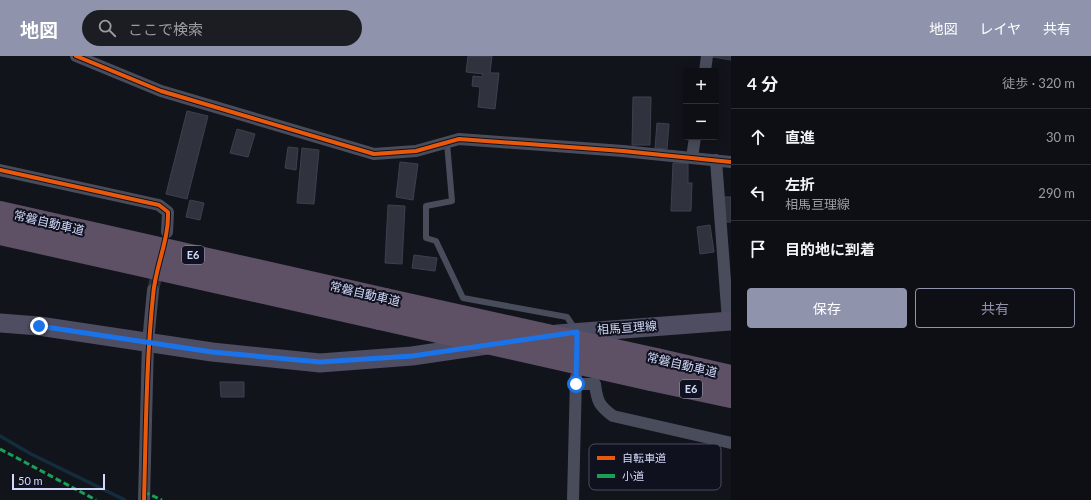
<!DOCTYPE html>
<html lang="ja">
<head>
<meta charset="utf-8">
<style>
  body { margin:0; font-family:Lato,"Noto Sans JP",sans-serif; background:#1c1d22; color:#f1f3f6 }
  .controls { position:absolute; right:12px; top:12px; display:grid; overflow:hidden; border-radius:4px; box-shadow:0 2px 10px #0003 }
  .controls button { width:36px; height:36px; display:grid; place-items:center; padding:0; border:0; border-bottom:1px solid #2e2f34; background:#0e0f15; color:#f1f3f6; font:20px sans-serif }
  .scale { position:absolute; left:12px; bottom:10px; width:93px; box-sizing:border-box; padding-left:4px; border:2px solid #d3d9fa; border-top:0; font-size:11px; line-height:14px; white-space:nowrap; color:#d3d9fa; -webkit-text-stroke:3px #0f111f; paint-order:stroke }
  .stop { position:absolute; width:12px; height:12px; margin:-9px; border:3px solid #1a73e8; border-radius:50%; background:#fff }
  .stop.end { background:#1a73e8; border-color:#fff; box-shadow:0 1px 4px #0008 }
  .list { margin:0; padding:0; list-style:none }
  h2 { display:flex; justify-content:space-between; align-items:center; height:52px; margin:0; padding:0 16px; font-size:17px }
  h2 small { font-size:13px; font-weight:400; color:#9b9ca0 }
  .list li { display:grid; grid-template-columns:26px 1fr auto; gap:12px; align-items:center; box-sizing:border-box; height:56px; padding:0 16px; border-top:1px solid #2e2f34 }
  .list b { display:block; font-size:15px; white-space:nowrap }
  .list p { margin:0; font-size:13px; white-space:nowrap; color:#9b9ca0 }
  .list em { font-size:13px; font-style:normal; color:#9b9ca0 }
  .actions { display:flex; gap:8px; padding:12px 16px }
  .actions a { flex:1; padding:9px 0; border:1px solid #8f94ac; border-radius:4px; text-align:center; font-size:14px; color:#8f94ac }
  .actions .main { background:#8f94ac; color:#fff }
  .icon { flex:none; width:22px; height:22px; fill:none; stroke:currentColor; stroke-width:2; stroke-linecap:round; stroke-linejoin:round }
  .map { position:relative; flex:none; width:731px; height:444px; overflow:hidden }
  header { display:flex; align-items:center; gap:24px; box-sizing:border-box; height:56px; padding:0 20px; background:#8f94ac; color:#fff }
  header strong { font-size:19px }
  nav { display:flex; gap:22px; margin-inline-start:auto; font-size:14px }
  .search { width:280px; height:36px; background:#1c1d22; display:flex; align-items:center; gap:10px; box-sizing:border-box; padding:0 14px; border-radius:22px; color:#9b9ca0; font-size:15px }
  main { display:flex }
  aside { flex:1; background:#0e0f15 }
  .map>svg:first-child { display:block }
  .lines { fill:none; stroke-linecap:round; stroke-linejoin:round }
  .stream { stroke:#132d3d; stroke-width:3.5 }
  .building { fill:#30323e; stroke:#3e404f }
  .street-tunnel { stroke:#2f323d; stroke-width:12; stroke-dasharray:12 6; stroke-linecap:butt }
  .lane { stroke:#494d5b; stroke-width:6 }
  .street { stroke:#494d5b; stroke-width:12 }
  .primary { stroke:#4e4d62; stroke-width:19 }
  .highway { stroke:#5e5166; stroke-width:22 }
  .highway-bridge { stroke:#5e5166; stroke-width:22 }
  .quiet { stroke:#1a9f57; stroke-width:3; stroke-dasharray:6 3; stroke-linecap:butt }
  .cycleway-casing { stroke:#0f111f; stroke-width:6 }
  .cycleway { stroke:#e8590c; stroke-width:4 }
  .route { stroke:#1a73e8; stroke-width:5 }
  .labels { text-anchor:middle; stroke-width:4; stroke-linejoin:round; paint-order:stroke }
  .shield { fill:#0f111f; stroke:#989db8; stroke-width:1 }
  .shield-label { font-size:11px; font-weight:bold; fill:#d3d9fa }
  .street-label { font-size:12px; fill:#d3d9fa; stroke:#0f111f }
  .key { fill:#0f111f; stroke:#4a4d61; stroke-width:1 }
  .key-label { font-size:11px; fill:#d3d9fa }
</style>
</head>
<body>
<header>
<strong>地図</strong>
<div class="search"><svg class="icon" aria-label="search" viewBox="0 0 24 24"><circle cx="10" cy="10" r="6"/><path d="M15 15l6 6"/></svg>ここで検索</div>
<nav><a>地図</a><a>レイヤ</a><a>共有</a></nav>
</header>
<main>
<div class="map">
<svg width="731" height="444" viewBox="0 0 731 444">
  <rect width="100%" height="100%" fill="#12141c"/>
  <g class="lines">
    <path class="stream" d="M0,380L31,398L125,444"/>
  </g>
  <path class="building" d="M468,0H492L490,17H499L495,53L478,51L480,31L472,30L473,20L482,21L483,18L466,16Z
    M713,0H731V4L713,1Z
    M633,41H651L650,89H632Z
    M187,55L208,60L187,143L166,138Z
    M657,67L669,68L667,93L655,92Z
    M237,73L255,78L248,101L230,97Z
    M288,91L298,92L296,114L285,112Z
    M302,92L319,94L314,148L297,147Z
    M400,106L418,108L413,144L396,141Z
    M673,107H688V127H692L691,155H671Z
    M723,141H731V166H724Z
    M190,144L204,147L200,164L186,161Z
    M388,149L405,150L402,208L385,207Z
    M710,169L714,196L700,198L697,171Z
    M414,199L437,202L435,215L412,212Z
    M220,326H244V341H221Z"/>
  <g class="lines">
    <path class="street-tunnel" d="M153,234L159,208"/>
    <path class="lane" d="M447,87L452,145L426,150V182L436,185L463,242L567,261L575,273"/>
    <path class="street" d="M76,0L161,35L374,98L416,95L459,83L623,95L731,106
      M705,15L707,0
      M692,102L695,81
      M716,104L728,265
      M0,114L159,149L168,156L167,176
      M576,328H595C597,345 599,350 613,360L731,387
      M144,444L148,286L153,234
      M573,444L576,321"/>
    <path class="primary" d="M0,267L39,270L212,296L320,307L412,300L487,289
      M557,278L731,265"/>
    <path class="highway" d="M0,156L385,243
      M0,178L380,263
      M656,303L731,320
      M651,324L731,341"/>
    <path class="highway-bridge" d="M385,243L656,303
      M380,263L651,324"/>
    <path class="quiet" d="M0,393L96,444
      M144,436L162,444"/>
    <g class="cycleway-casing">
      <path id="cycleway" d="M76,0L161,35L374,98L416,95L459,83L623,95L731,106
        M0,114L159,149L168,156C169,185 155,211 153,240C146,308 146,376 144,444"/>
    </g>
    <use href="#cycleway" class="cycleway"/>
  </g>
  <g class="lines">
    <path class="route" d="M39,270L212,296L320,306L412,300L577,276L576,328"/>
  </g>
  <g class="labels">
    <g class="shield">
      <rect x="182" y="190" width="22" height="18" rx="3"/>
      <rect x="680" y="324" width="22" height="18" rx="3"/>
    </g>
    <g class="shield-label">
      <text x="193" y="203">E6</text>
      <text x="691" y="337">E6</text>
    </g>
    <g class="street-label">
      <text transform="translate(49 167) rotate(13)" y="4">常磐自動車道</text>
      <text transform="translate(365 238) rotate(13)" y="4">常磐自動車道</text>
      <text transform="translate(627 272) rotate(-4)" y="4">相馬亘理線</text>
      <text transform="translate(682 309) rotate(13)" y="4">常磐自動車道</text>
    </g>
  </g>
  <rect x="589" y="388" width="132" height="46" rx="6" class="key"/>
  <rect x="597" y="400" width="18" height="4" fill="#e8590c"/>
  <rect x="597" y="418" width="18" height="4" fill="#1a9f57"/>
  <g class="key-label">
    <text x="622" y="406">自転車道</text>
    <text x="622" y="424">小道</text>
  </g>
</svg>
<div class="controls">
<button>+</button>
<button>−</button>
</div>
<div class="scale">50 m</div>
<div class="stop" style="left:576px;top:328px"></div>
<div class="stop end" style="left:39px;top:270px"></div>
</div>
<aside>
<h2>4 分<small>徒歩 · 320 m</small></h2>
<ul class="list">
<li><svg class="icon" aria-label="ahead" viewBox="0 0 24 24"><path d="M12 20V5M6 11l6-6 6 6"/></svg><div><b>直進</b></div><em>30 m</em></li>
<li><svg class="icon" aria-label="left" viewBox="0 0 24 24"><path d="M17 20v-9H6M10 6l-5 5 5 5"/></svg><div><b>左折</b><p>相馬亘理線</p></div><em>290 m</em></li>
<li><svg class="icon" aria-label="arrive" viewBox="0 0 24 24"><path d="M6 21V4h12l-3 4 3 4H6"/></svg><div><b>目的地に到着</b></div></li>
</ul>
<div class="actions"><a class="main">保存</a><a>共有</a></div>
</aside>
</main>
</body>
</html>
